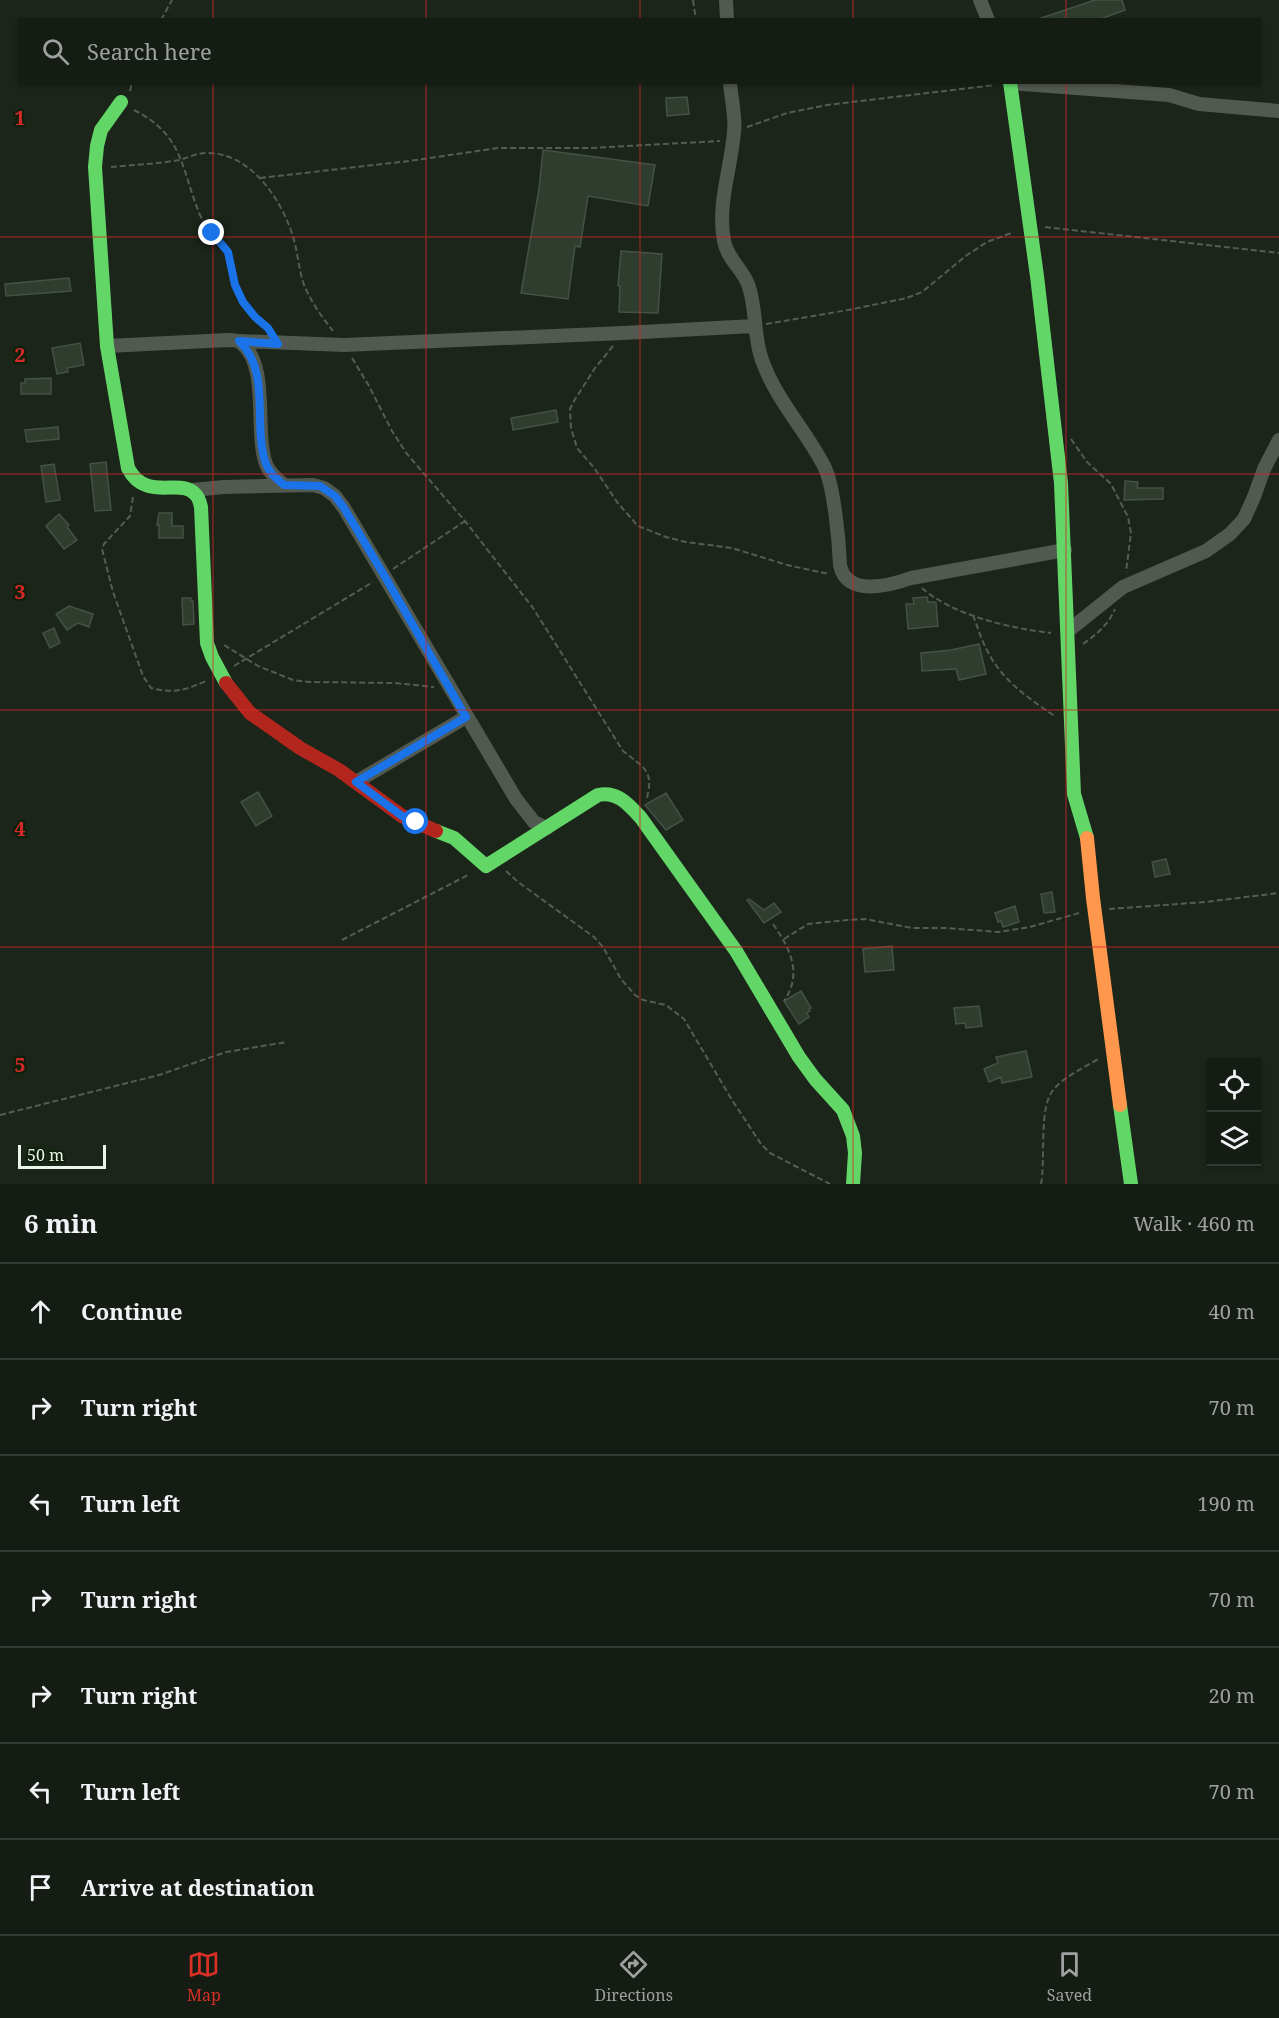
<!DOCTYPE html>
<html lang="en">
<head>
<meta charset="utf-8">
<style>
  body { margin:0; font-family:"Noto Serif",serif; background:#1d251d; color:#f1f3f6 }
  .controls { position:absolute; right:18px; bottom:18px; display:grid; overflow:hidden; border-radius:0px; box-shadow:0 2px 4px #0004 }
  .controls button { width:54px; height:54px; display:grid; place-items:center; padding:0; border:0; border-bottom:2px solid #333a34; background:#141c14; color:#f1f3f6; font:30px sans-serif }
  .scale { position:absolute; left:18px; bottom:15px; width:88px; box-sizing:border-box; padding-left:6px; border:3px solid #e9f5e8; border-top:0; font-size:16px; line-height:21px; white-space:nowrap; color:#e9f5e8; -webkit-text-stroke:4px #0e200c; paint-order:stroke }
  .stop { position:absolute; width:18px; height:18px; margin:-14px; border:4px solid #1a73e8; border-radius:50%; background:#fff }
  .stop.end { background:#1a73e8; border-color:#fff; box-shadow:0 2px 6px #0008 }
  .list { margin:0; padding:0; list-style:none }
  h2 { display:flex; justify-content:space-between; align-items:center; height:78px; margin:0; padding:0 24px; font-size:26px }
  h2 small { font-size:20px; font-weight:400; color:#9da1a0 }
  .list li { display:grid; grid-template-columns:39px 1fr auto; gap:18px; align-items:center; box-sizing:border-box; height:96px; padding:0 24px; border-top:2px solid #333a34 }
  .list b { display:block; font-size:22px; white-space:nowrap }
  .list em { font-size:20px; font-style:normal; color:#9da1a0 }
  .icon { flex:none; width:33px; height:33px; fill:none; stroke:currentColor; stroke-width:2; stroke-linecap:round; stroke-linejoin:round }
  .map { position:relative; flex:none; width:1279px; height:1184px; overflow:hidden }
  .search { position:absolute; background:#141c14; box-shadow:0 2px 4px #0004; left:18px; right:18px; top:18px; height:66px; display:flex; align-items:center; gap:15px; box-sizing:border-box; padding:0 21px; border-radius:0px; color:#9da1a0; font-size:22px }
  .sheet { height:750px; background:#141c14 }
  nav { display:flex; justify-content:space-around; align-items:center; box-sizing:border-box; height:84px; border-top:2px solid #333a34; background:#141c14; font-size:16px; color:#9da1a0 }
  nav a { display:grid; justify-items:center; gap:3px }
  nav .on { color:#d93025 }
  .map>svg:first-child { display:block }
  .building { fill:#2f3d2e; stroke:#475046; stroke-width:1.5 }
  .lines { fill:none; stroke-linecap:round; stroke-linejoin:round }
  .path { stroke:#565c55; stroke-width:2; stroke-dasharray:6 3; stroke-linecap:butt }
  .street { stroke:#525950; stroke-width:14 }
  .fast { stroke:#63d668; stroke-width:14 }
  .slow { stroke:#ff974d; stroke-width:14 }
  .jam { stroke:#b3261e; stroke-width:14 }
  .route { stroke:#1a73e8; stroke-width:8 }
  .grid { fill:none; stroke:#d62828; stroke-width:1.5; stroke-opacity:0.55 }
  .grid-label { font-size:20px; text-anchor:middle; font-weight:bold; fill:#d62828; stroke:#0e200c; stroke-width:4.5; stroke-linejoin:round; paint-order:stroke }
</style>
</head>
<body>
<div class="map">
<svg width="1279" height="1184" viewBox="0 0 1279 1184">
  <rect width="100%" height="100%" fill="#1b251a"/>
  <path class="building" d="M1095,0H1122L1125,10L1098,20H1041V18Z
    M687,97L689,114L667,116L666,98Z
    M543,150L655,165L648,206L588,196L580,247L575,246L568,299L521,293L539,189Z
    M621,251L662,254L658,313L619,312L620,286H618Z
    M69,278L71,291L6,296L5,284Z
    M80,343L84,365L67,368L68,372L57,374L52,348Z
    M51,378V394H21V383H25V379Z
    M556,410L558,422L513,430L511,418Z
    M58,427L59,439L27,442L25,430Z
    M106,462L111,510L95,511L90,464Z
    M54,464L60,500L46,502L41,466Z
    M1125,481L1138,482L1137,488H1163V499L1124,500Z
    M159,513H172V526H183V538H159V525H157Z
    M59,514L69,525L67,527L77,540L64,549L46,526Z
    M927,597L928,602H936L938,626L908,629L906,604H914L913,598Z
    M182,598H191V601H193L194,624L183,625Z
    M69,606L93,614L89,627L78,623L67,630L56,614Z
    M54,628L60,643L50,648L43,633Z
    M979,644L986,674L959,680L956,669L922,671L921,653L951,650Z
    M258,792L272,816L256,826L241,802Z
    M666,793L683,820L666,830L645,805Z
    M1166,859L1170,874L1155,877L1152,862Z
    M1052,892L1055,912L1044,913L1041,894Z
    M749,899L764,910L774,903L781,912L764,923L747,900Z
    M1015,906L1019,922L1003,927L1001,921L998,922L995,913Z
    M892,946L894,970L865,972L863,949Z
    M801,991L811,1008L809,1009L810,1011L807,1013L809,1017L799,1024L784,1001Z
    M979,1006L982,1026L966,1028L965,1023L956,1024L954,1008Z
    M1026,1051L1032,1077L1002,1083L1001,1077L989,1082L984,1069L998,1063L996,1057Z"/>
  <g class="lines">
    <path class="path" d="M693,0L696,20
      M161,20L172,0
      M130,91L132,82
      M134,110C185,136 181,170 200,215C206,228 218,235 226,247C234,260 232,277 237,291C244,308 258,317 269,330
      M747,127L787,113L827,105L995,85
      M111,167C133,165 157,164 179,160C188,158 196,153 206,153C251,152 283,201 294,240C298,255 299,270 304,285C311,302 322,317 333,331
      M260,178L409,161L498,148H591L720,141
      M1045,227L1279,253
      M766,324L848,310L907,298L922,292L967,255L987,242L1014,232
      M613,346L595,368L574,401L570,409L571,428L577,448L595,469L617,502L638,526L666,537L686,542L732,548L787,565L829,574
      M352,358L369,386L392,431L407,454L465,521L533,608L623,751C644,768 655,770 646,801
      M1071,439L1087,462L1111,484L1128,517L1131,533L1126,572
      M133,497L130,516L104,544L102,549L113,592L143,676L151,688C173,694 187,690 208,680
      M393,569L465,521
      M922,588C954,616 1010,628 1051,633
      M973,615C978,628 982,642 989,654C1004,682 1031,700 1056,717
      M1083,644C1097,634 1108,625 1115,609
      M224,645L258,666L293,680L309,682L395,683L434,687
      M234,666L373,582
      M506,871L518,882L594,937L603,947L621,979L635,995L643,1000L666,1005L684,1019L732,1100L761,1144L770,1153L830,1184
      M1109,909L1205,902L1279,893
      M773,924C790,948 803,974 784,1001
      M784,939L808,924L847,920L865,919L912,928H945L999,932L1030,927L1079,913
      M342,940L470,874
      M0,1115L159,1075L226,1052L287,1042
      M1041,1184C1046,1159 1038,1106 1054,1089C1065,1076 1085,1067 1100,1058"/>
    <path class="street" d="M726,0L727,20
      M980,0L988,20
      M730,82C731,98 736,117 734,132C731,169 717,204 724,241C727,258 742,269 748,284C757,308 753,336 762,360C776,400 805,429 824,466C834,485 839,541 840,565C846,597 889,586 911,578L1065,550
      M1010,83L1169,95L1199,104L1279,111
      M239,341L344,345L623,333L754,326
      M107,346L228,340C233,340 238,340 241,343C270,365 254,432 266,464C269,473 277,479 284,485
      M192,490L224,487L313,485L324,488L335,496L344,508L516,799L534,822L547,828
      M1068,631L1123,587L1206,551L1230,534L1244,519L1254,497L1264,469L1279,440
      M356,782L466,717"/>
    <path class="fast" d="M1010,82L1037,276L1061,483L1074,794L1087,838
      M121,102L101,130L97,146L95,167L107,346L128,468C146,503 181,477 195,494C199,497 200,503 201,507L207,643L212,657L226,683
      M436,831L454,838L486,866L598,795C618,791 629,805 641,818L736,951L799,1057L815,1079L843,1110L853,1136L855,1153L853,1184
      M1120,1105L1131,1184"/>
    <path class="slow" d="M1087,838L1093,898L1120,1105"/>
    <path class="jam" d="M226,683L250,713L300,748L339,770L402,816L436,831"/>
  </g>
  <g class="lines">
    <path class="route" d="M212,233L228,252L235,285L243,302L255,317L268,328L278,344L239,341C272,373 252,424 266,464C269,473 277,479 284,485L320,486L335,496L344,508L384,575L466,717L356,782L402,816L416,822"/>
  </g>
  <path class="grid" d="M213,0V20M426,0V20M640,0V20M853,0V20M1066,0V20M213,82V1184M426,82V1184M640,82V1184M853,82V1184M1066,82V1184M0,237H1279M0,474H1279M0,710H1279M0,947H1279"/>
  <g class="grid-label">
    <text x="20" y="125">1</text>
    <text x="20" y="362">2</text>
    <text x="20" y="599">3</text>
    <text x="20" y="836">4</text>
    <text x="20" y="1072">5</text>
  </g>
</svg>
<div class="controls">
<button><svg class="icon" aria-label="locate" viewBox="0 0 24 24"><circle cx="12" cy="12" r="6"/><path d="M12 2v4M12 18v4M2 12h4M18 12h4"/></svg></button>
<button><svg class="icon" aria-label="layers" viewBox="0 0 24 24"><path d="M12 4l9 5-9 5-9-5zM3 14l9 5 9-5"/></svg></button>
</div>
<div class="scale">50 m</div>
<div class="stop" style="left:416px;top:822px"></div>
<div class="stop end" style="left:212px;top:233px"></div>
<div class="search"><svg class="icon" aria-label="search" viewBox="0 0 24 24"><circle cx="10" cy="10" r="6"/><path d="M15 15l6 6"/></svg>Search here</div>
</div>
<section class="sheet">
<h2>6 min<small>Walk · 460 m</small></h2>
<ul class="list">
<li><svg class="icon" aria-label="ahead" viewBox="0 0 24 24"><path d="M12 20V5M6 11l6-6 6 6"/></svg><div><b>Continue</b></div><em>40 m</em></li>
<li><svg class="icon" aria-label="right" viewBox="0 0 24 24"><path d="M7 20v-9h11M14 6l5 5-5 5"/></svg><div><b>Turn right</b></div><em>70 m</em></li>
<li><svg class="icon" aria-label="left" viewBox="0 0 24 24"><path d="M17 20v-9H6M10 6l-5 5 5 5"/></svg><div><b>Turn left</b></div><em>190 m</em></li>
<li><svg class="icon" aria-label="right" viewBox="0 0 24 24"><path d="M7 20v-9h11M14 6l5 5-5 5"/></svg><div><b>Turn right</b></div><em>70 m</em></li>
<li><svg class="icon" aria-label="right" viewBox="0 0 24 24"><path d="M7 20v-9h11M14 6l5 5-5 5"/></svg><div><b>Turn right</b></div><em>20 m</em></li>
<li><svg class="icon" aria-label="left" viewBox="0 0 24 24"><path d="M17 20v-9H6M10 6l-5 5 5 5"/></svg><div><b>Turn left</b></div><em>70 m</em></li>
<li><svg class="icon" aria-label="arrive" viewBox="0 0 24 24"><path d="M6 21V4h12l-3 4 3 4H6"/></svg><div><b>Arrive at destination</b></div></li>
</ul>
</section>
<nav>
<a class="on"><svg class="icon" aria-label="map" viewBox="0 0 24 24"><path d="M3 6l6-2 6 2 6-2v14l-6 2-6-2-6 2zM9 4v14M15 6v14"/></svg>Map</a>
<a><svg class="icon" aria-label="directions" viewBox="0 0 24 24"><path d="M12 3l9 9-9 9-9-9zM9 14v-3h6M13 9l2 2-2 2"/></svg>Directions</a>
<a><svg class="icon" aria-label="saved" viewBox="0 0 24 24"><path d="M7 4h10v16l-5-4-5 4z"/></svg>Saved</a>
</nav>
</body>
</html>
